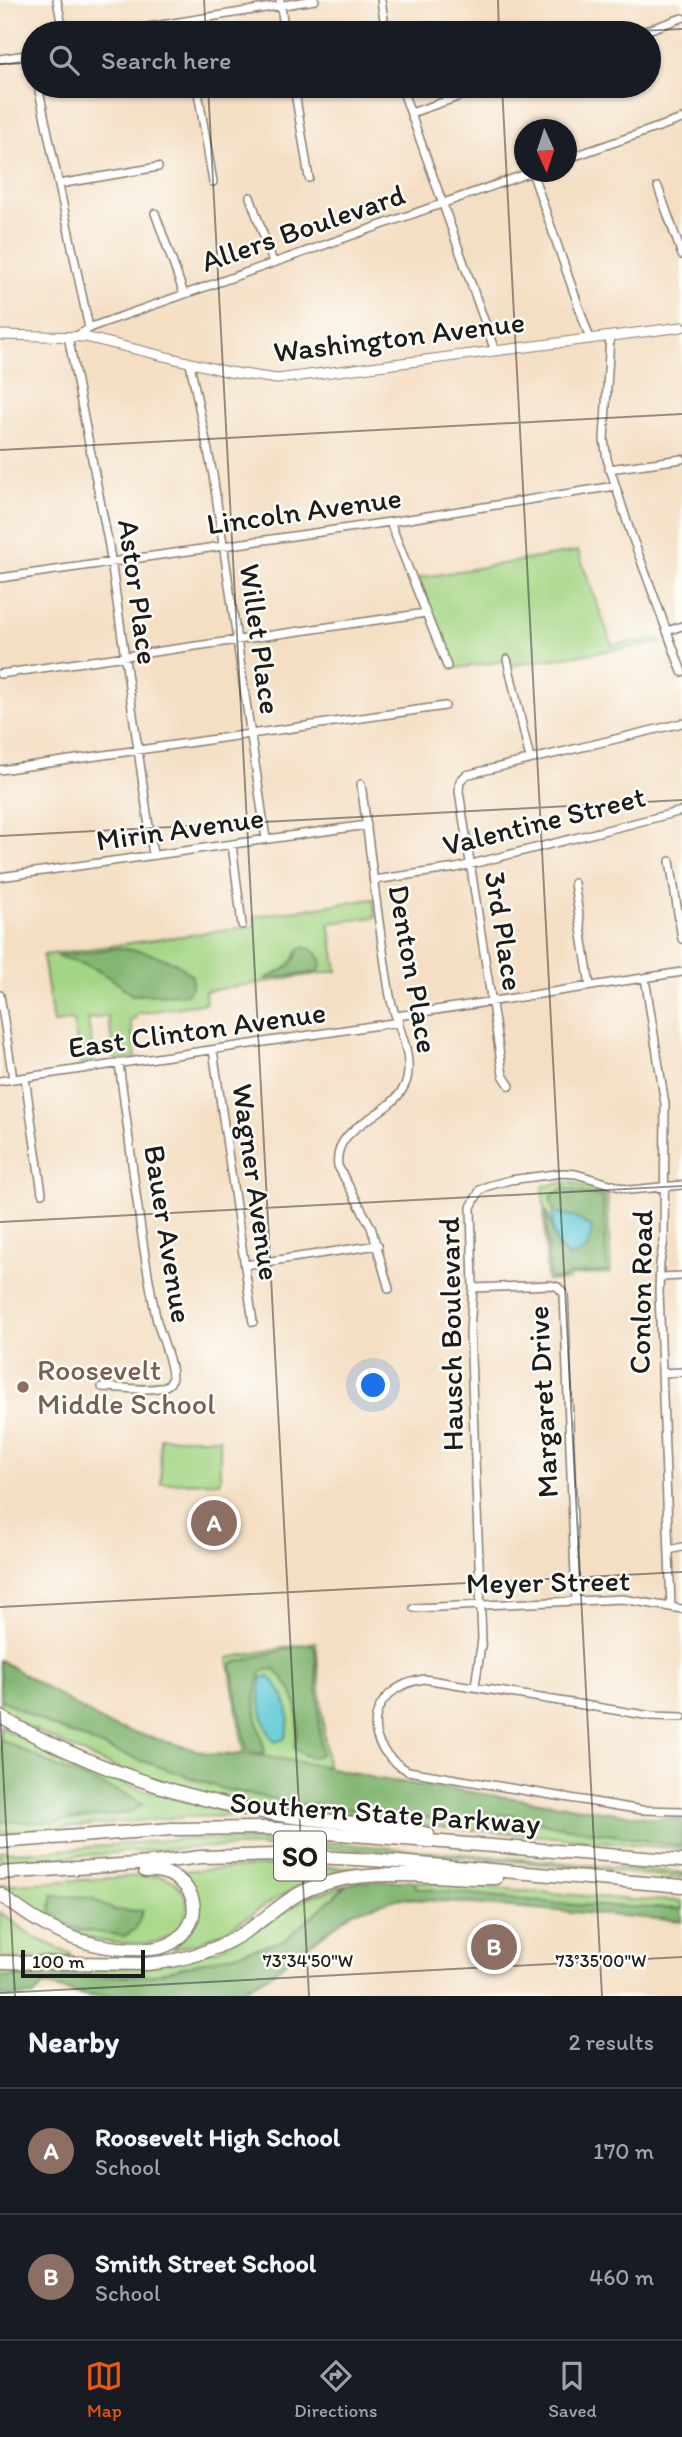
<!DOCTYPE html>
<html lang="en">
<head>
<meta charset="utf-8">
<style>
  body { margin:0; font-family:Itim,sans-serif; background:#242831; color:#f1f3f6 }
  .compass { position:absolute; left:514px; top:119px; width:63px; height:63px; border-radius:50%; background:#171b24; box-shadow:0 2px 5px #0004; rotate:177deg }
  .scale { position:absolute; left:21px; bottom:18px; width:124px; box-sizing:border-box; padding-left:7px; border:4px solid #1c1c1c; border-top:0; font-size:19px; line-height:24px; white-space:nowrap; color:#1c1c1c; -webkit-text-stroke:5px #fdfcf7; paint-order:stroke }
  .you { position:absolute; left:374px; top:1386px; width:24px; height:24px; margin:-18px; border:5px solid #fff; border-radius:50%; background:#1a73e8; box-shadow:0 0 0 10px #1a73e833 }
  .badge { display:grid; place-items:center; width:46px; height:46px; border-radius:50%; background:#ea580c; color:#fff; font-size:23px; font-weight:700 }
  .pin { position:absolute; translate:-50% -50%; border:4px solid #fff; box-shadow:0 2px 7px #0006 }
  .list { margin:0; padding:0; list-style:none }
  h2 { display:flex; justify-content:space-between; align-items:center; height:91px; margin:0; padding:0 28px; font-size:30px }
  h2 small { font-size:23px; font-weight:400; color:#9ea1a6 }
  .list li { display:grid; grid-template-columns:46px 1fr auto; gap:21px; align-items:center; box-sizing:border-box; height:126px; padding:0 28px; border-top:2px solid #363941 }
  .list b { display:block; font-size:26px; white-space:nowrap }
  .list p { margin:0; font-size:23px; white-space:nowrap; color:#9ea1a6 }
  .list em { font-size:23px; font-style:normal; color:#9ea1a6 }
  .icon { flex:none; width:38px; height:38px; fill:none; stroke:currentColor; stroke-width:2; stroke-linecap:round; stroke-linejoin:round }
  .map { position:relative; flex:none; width:682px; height:1996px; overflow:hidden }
  .search { position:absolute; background:#171b24; box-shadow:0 2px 5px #0004; left:21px; right:21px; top:21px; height:77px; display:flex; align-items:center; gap:18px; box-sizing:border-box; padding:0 24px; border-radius:38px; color:#9ea1a6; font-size:26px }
  .sheet { height:343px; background:#171b24 }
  nav { display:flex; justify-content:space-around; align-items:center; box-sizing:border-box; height:98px; border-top:2px solid #363941; background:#171b24; font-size:19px; color:#9ea1a6 }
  nav a { display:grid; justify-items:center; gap:4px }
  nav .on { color:#ea580c }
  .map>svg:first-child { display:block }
  .green { fill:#a4d584; stroke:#607850; stroke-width:2 }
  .forest { fill:#83b672; stroke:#506947; stroke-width:2 }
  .water { fill:#5ecad6; stroke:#3d7379; stroke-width:2 }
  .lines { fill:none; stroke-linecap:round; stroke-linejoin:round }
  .minor-casing { stroke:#887e70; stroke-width:10 }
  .tertiary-casing { stroke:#887e70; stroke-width:11 }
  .motorway-casing { stroke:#887e70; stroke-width:15 }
  .minor { stroke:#fff; stroke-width:7 }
  .tertiary { stroke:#fff; stroke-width:9 }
  .motorway { stroke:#fff; stroke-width:12 }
  .ticks { fill:none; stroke:#1c1c1c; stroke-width:2; stroke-opacity:0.45 }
  .education-dot { fill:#8d6e63; stroke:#fdfcf7; stroke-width:2.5 }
  .labels { text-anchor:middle; stroke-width:5; stroke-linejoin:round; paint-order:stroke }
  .shield { fill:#fdfcf7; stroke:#605f5e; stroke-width:2 }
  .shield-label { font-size:28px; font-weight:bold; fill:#1c1c1c }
  .street-label { font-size:30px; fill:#1c1c1c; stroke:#fdfcf7 }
  .education-label { font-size:30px; fill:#785e54; stroke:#fdfcf7; text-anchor:start }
  .ticks-label { font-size:18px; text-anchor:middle; fill:#1c1c1c; stroke:#fdfcf7; stroke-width:5; stroke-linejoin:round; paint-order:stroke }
</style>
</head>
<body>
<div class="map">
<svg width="682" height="1996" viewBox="0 0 682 1996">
  <rect width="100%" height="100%" fill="#fdfcf7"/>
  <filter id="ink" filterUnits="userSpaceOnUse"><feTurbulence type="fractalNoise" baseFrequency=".0143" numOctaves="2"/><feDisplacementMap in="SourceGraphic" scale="14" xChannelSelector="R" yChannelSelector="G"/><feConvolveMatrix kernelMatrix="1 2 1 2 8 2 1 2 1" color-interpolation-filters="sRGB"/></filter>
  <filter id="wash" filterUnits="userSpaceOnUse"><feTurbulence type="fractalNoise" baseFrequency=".00686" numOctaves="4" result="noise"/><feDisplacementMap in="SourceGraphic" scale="28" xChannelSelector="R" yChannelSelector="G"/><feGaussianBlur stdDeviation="1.57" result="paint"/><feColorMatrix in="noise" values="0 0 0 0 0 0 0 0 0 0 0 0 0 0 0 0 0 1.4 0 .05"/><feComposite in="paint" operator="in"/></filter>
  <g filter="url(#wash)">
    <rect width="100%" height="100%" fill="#f4dfc4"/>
    <path class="green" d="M578,551L612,645L659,638L661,643L513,665L511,660L452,669L418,578Z
      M374,899L376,917L329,923L337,971L205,991L206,1003L136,1014L135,1019L130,1020L136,1058L115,1061L108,1016L88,1019L94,1063L80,1065L73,1020L53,1023L43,955L255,926V916Z
      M569,1182L607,1194L611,1273L570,1276L569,1280L547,1281L543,1186Z
      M160,1438H220V1482L161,1483Z
      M316,1642L327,1767L244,1753L228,1658Z
      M0,1699L52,1726L117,1752L299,1804L458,1821L512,1814L556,1826L682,1846V1849L272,1811L200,1796L103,1763L0,1713Z
      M0,1726L37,1747L136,1788L230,1812L229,1816L185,1817L0,1833Z
      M178,1839L322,1842L682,1873V1878C552,1865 422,1850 291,1847C194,1844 97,1855 0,1862V1852L49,1851Z
      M281,1865L360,1868V1871L320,1880L318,1878L280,1896L229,1929L198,1943L173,1949L198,1910L194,1888L181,1874L183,1871Z
      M158,1875C164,1877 173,1879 177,1884C196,1902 186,1931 163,1940C158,1942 152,1942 147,1943C93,1949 37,1923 1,1885Z
      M414,1881L632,1900L682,1901V1909L574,1905L417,1888Z
      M347,1885L285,1940L235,1954L152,1975L0,1978V1967H124L218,1950L283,1908L285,1912L308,1897Z
      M0,1912L34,1937L71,1954L69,1958H0Z"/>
    <path class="forest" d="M303,947C314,949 318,953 322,963L318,972L264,979C278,972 294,968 297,951Z
      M118,948L146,952L176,963L192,976V987L187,994L132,995C105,971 91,966 57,956Z
      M564,1188L603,1197L607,1271L570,1274L562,1279H551L549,1275L546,1210L559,1250L572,1251L556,1218L550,1197Z
      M310,1643L315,1648L321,1754C311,1761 302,1754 294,1748C302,1717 299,1692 274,1669L262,1671C250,1700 257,1723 265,1752L263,1754L247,1750L231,1667L233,1663Z
      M0,1660L108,1725L210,1754L234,1755L244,1753L327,1767L378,1779L651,1818H682V1846L556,1826L512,1814L458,1821L299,1804L223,1789L117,1752L52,1726L0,1699Z
      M0,1739L61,1769L133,1797L142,1805L128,1813L52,1822H0Z
      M360,1881H414L417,1888L571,1905L682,1909V1921L400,1898L353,1912L272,1973L232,1996H88L43,1985L34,1996H0V1978L152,1975L235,1954L285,1940L347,1885Z
      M52,1895L92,1898L114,1910L143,1911L135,1930L124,1936L75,1929L51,1913Z"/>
    <path class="water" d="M553,1213C568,1213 580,1219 592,1228C591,1247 587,1254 568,1257C556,1246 551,1230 553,1213Z
      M268,1676C286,1691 294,1717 284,1739L275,1742C261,1723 257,1702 262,1678Z"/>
  </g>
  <g filter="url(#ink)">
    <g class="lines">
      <g class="minor-casing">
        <path id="minor" d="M57,0L61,21
          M280,0L285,33
          M381,0L386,33
          M186,21L188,33
          M117,32L315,0
          M639,33L682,18
          M0,59L32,54L33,61
          M38,86L89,328
          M197,86L213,182
          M294,86L309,178
          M401,86L495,351
          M39,91L70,86
          M411,113L490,86
          M566,159L682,119
          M59,184L158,167
          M658,187L682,255
          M250,197L273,262
          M155,213L184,294
          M68,336L109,546L153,855
          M76,336L94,326L532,172L590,339
          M610,336L604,440L607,459L630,531L682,672
          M190,364L213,475L266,839
          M609,469L682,459
          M390,522L447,666
          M0,578L390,522L615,486
          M667,631L682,626
          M507,659L530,759
          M0,674L426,613
          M0,770L445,706
          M361,784C371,854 378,925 390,996C395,1023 413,1050 407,1079C397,1118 332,1121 338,1166L371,1227L389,1289
          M232,844L242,925
          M670,861L682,939
          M0,877L367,825
          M374,880L456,868L682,811
          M574,883L590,986
          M645,978L665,1104L664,1240L660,1263L659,1292L671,1607
          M0,995L13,1079
          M397,1016L682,972
          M213,1050L253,1322
          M25,1078L42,1193
          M0,1081L399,1022
          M510,1086L503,1075L459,791L460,781L466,775L682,723
          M245,1265L378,1245
          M660,1277L682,1276
          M473,1288L551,1285L558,1287L564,1294L576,1601
          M662,1373L682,1372
          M102,1387C117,1387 160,1394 170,1383C178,1373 158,1330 156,1317C139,1234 131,1148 119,1064
          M669,1550L682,1547
          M414,1608L623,1599L682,1609
          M475,1686L482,1639L470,1330L473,1288L471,1207L480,1190L488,1186L510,1180L563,1173L576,1174L630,1190L682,1185
          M682,1717L651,1716L424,1679C368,1688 357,1743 408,1771L642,1810L682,1811"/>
      </g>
      <g class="tertiary-casing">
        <path id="tertiary" d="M0,335L85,337L229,372L277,379L682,327"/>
      </g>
      <g class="motorway-casing">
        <path id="motorway" d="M0,1717C87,1766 182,1799 280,1815C329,1823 380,1822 428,1834
          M0,1842L172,1829L264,1828L682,1861
          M0,1873L152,1863L201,1857L280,1855L373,1860L682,1886
          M0,1894C40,1927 83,1949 135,1949C150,1950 165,1949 176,1940C212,1914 189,1867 145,1871
          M0,1962L146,1964C184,1961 220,1950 251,1928C272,1914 290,1895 314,1887C373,1866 435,1879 496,1878"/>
      </g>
      <use href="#minor" class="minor"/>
      <use href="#tertiary" class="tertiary"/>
      <use href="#motorway" class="motorway"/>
    </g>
  </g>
  <path class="ticks" d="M204,0L206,33M498,0L499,33M596,33L682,29M0,64L33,63M208,86L309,1996M502,86L602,1996M0,450L682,414M0,836L682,800M0,1222L682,1186M0,1607L682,1572M0,1711L15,1996M0,1993L682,1957"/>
  <circle class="education-dot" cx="23" cy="1387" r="7"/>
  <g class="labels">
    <rect class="shield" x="274" y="1831.5" width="52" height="49" rx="5"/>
    <g class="shield-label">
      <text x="300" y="1866">SO</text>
    </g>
    <g class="street-label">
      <text transform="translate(303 228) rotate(-19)" y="10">Allers Boulevard</text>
      <text transform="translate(399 337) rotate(-7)" y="10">Washington Avenue</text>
      <text transform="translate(304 511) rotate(-8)" y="10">Lincoln Avenue</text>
      <text transform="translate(138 592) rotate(82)" y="10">Astor Place</text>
      <text transform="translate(260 639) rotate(82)" y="10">Willet Place</text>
      <text transform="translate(544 821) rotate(-14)" y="10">Valentine Street</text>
      <text transform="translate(180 829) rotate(-8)" y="10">Mirin Avenue</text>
      <text transform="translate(504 931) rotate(81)" y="10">3rd Place</text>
      <text transform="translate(413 969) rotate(80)" y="10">Denton Place</text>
      <text transform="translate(197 1030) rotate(-8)" y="10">East Clinton Avenue</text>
      <text transform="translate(256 1182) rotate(82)" y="10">Wagner Avenue</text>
      <text transform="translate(168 1234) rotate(81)" y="10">Bauer Avenue</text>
      <text transform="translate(641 1292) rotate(-89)" y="10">Conlon Road</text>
      <text transform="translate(451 1334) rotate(-91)" y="10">Hausch Boulevard</text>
      <text transform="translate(543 1402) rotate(-93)" y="10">Margaret Drive</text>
      <text transform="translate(548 1582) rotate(-1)" y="10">Meyer Street</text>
      <text transform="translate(385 1813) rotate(4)" y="10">Southern State Parkway</text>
    </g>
    <g class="education-label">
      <text x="37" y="1380">Roosevelt<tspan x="37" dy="34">Middle School</tspan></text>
    </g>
  </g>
  <g class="ticks-label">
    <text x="308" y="1967">73°34'50"W</text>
    <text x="601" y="1967">73°35'00"W</text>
  </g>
</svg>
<svg class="compass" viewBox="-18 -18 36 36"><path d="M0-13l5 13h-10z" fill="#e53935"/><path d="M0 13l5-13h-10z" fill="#9ea1a6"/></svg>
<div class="scale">100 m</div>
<div class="you"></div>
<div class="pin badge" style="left:214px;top:1523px;background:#8d6e63">A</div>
<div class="pin badge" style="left:494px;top:1947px;background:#8d6e63">B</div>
<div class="search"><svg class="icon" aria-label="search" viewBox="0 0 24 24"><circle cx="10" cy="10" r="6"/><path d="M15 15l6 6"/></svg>Search here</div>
</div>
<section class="sheet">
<h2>Nearby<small>2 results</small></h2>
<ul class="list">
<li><span class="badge" style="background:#8d6e63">A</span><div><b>Roosevelt High School</b><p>School</p></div><em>170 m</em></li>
<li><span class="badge" style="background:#8d6e63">B</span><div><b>Smith Street School</b><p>School</p></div><em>460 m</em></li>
</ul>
</section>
<nav>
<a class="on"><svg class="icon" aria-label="map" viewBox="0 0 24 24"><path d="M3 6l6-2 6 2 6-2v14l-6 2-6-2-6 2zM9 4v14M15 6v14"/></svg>Map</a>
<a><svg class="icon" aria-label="directions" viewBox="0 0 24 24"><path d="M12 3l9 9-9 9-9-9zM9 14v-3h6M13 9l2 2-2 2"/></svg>Directions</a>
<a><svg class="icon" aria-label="saved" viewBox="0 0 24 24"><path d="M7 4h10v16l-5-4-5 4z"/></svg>Saved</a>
</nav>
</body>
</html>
